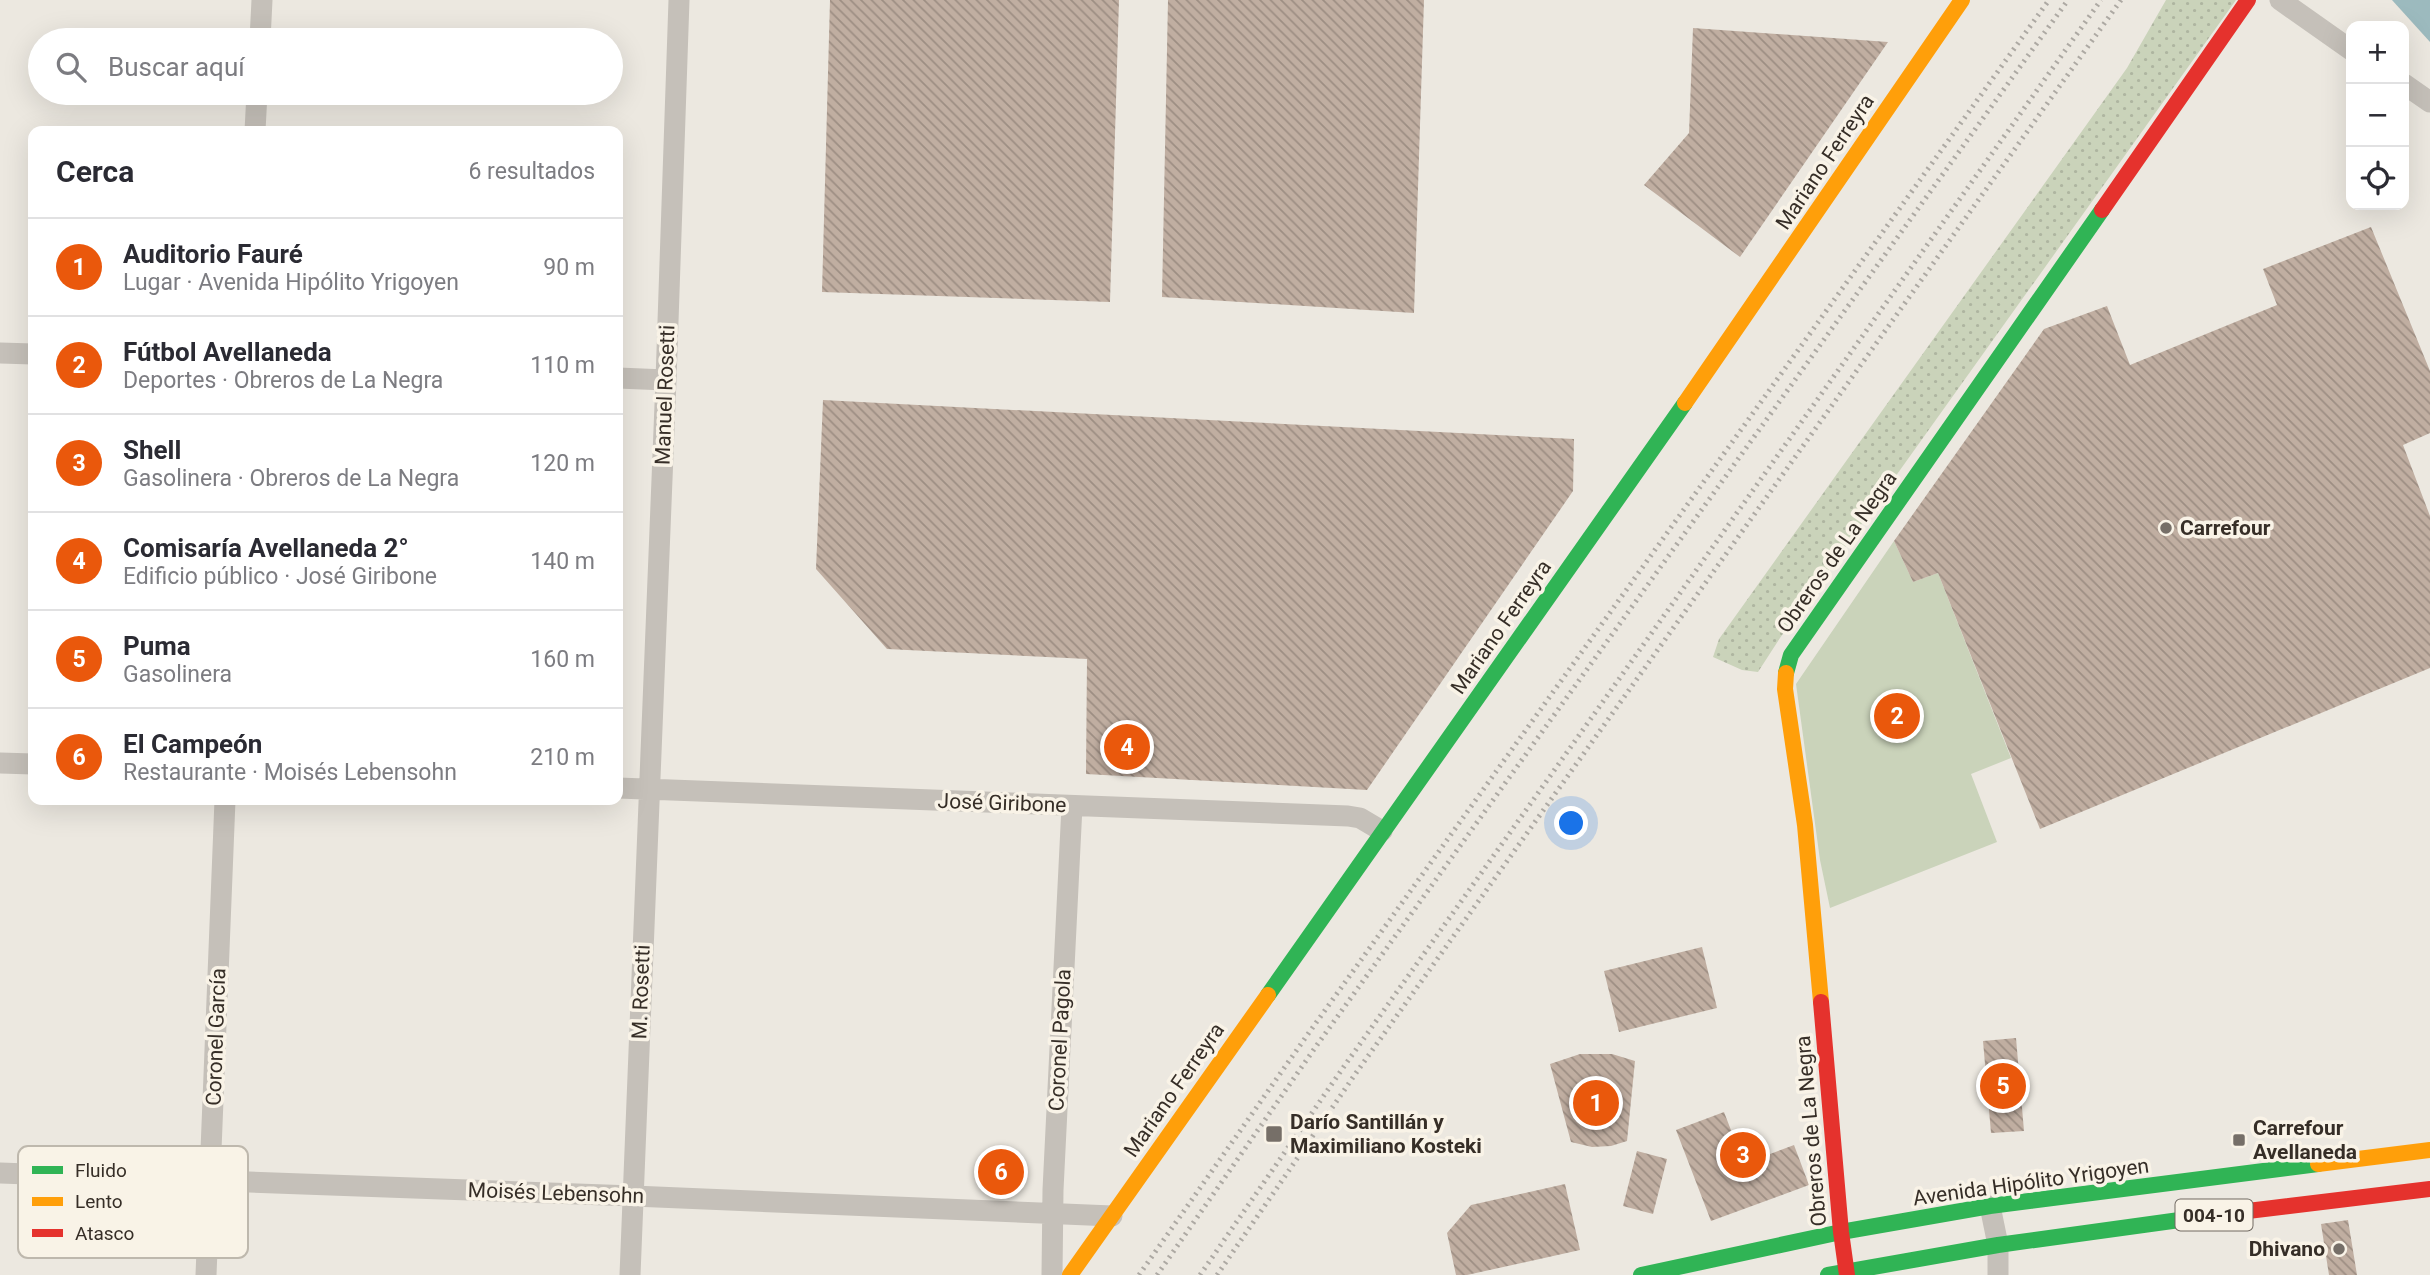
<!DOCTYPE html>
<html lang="es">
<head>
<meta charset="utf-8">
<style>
  body { margin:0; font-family:Roboto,sans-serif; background:#f7f7f7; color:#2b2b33 }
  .controls { position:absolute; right:21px; top:21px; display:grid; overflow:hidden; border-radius:14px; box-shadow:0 7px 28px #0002 }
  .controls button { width:63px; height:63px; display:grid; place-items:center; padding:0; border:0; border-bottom:2px solid #e1e1e2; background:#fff; color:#2b2b33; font:35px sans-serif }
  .you { position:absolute; left:1572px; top:824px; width:24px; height:24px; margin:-18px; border:5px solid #fff; border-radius:50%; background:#1a73e8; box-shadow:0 0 0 10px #1a73e833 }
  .badge { display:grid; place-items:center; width:46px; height:46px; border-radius:50%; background:#ea580c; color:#fff; font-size:23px; font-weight:700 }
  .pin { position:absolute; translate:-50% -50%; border:4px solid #fff; box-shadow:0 2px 7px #0006 }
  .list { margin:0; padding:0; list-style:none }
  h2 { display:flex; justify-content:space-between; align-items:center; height:91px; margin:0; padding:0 28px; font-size:30px }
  h2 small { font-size:23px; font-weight:400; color:#7c7c81 }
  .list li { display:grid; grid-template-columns:46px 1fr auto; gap:21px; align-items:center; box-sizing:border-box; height:98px; padding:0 28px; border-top:2px solid #e1e1e2 }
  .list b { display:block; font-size:26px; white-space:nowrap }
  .list p { margin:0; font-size:23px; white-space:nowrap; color:#7c7c81 }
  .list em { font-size:23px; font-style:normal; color:#7c7c81 }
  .icon { flex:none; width:38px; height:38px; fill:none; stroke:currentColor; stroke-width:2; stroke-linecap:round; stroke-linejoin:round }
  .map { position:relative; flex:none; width:2430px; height:1275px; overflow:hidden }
  .search { position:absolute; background:#fff; box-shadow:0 7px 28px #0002; left:28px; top:28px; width:595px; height:77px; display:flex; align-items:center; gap:18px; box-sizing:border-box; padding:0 24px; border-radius:38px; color:#7c7c81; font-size:26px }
  .panel { position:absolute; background:#fff; box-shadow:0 7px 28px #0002; left:28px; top:126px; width:595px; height:679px; border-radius:14px }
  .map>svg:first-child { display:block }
  .park { fill:url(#park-dots) }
  .pitch { fill:#cad3ba }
  .water { fill:#9cbabe }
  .building { fill:url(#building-back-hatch) }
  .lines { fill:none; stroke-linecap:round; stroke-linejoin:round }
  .street { stroke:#c5c0b9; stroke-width:21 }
  .fast { stroke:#30b455; stroke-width:16 }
  .slow { stroke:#ff9f0a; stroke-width:16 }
  .jam { stroke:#e5322d; stroke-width:16 }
  .rail { stroke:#ada9a3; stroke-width:5; stroke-dasharray:2 5; stroke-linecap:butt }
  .poi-dot { fill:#766f68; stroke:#f9f3e7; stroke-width:2.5 }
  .labels { text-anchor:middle; stroke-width:7; stroke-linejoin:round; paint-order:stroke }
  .shield { fill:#f9f3e7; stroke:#706961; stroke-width:2 }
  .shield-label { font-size:19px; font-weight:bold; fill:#362e27 }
  .street-label { font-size:21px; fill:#362e27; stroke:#f9f3e7 }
  .poi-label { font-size:21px; font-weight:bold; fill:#362e27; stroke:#f9f3e7; text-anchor:start }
  .key { fill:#f9f3e7; stroke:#beb8ad; stroke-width:2 }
  .key-label { font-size:19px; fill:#362e27 }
</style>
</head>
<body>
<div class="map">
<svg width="2430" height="1275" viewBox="0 0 2430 1275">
  <defs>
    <pattern id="park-dots" width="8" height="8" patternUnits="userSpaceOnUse" patternTransform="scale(1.75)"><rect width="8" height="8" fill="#cad3ba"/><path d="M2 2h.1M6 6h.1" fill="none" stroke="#aeb5a0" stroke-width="1.8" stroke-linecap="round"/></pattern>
    <pattern id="building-back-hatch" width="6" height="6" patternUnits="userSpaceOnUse" patternTransform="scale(1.75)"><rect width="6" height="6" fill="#c0aea1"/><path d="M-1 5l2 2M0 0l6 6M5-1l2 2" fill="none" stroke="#9d8e83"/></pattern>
  </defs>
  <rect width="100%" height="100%" fill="#ece8e0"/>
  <path class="park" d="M2166,0H2236L1780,638L1758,672L1742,670L1713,657L1719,639L2127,68Z"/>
  <path class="pitch" d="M1894,541L1913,582L1938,573L2011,758L1971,774L1997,842L1830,908L1820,860L1796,684Z"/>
  <path class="water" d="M2392,0H2430V42Z"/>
  <path class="building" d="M830,0H1119L1110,302L822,292Z
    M1168,0H1424L1414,313L1162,297Z
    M1693,28L1888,42L1740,257L1644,185L1689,133Z
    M2371,227L2430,371V433L2403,445L2430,516V668L2040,829L1938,573L1913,582L1894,541L2044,329L2107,306L2130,365L2277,305L2263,269Z
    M823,400L1574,439L1573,491L1367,790L1086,774L1087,659L887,649L816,569Z
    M1702,947L1717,1008L1619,1032L1604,971Z
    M2016,1038L2024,1131L1991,1133L1983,1041Z
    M1580,1054H1612L1635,1061L1627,1141L1611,1146L1592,1147L1571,1142L1550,1064Z
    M1724,1112L1744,1164L1794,1145L1809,1185L1711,1221L1676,1130Z
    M1637,1151L1667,1159L1653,1214L1623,1206Z
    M1565,1184L1580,1250L1467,1275H1456L1447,1233L1471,1205Z
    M2348,1220L2357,1275H2329L2321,1224Z"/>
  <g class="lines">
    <path class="street" d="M2280,0L2351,50
      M260,40L262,0
      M2404,84L2430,102
      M255,131L257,93
      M0,353L33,354
      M618,378L666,380
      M0,763L33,764
      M618,788L1348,816L1360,818L1382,831
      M0,1173L633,1196L1112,1216
      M1990,1206L1998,1245V1275
      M206,1275L225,800
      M630,1275L666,380L679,0
      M1052,1275L1053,1190L1072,806"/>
    <path class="fast" d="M1786,673L1791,655L2102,210
      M1268,995L1685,403
      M1641,1275L1841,1232L1990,1206L2318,1164
      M1828,1275L1998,1245L2223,1214"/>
    <path class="slow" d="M1685,403L1962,0
      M1786,673L1785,689L1805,825L1821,1002
      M2318,1164L2430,1150
      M1070,1275L1268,995"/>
    <path class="jam" d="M2102,210L2248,0
      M1821,1002L1841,1232L1847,1275
      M2223,1214L2430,1189"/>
    <path class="rail" d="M1139,1275L1308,1034L2049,0
      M1157,1275L1317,1045L2068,0
      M1200,1275L1345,1065L2101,0
      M1217,1275L1356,1073L2121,0"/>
  </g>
  <g class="poi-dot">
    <circle cx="2166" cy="528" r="7"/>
    <rect x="1265" y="1125" width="18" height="18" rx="3.5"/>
    <rect x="2232" y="1133" width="14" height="14" rx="3.5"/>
    <circle cx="2339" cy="1249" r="7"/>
  </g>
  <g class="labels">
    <rect class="shield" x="2175.5" y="1199.5" width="77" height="31" rx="5"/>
    <g class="shield-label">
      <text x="2214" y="1222">004-10</text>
    </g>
    <g class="street-label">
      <text transform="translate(1825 162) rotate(-56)" y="7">Mariano Ferreyra</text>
      <text transform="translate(665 395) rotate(-88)" y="7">Manuel Rosetti</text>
      <text transform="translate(1837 552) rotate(-55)" y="7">Obreros de La Negra</text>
      <text transform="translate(1501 627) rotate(-55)" y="7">Mariano Ferreyra</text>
      <text transform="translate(1002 803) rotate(2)" y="7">José Giribone</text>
      <text transform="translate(641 992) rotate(-88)" y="7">M. Rosetti</text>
      <text transform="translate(216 1037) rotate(-88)" y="7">Coronel García</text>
      <text transform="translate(1060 1040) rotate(-87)" y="7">Coronel Pagola</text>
      <text transform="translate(1174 1090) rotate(-55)" y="7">Mariano Ferreyra</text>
      <text transform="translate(1811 1131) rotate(-95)" y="7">Obreros de La Negra</text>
      <text transform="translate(2031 1182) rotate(-8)" y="7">Avenida Hipólito Yrigoyen</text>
      <text transform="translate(556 1193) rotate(2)" y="7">Moisés Lebensohn</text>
    </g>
    <g class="poi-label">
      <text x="2180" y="535">Carrefour</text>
      <text x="1290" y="1129">Darío Santillán y<tspan x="1290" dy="24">Maximiliano Kosteki</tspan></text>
      <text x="2253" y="1135">Carrefour<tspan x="2253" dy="24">Avellaneda</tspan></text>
      <text x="2325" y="1256" text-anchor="end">Dhivano</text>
    </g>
  </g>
  <rect x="18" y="1146" width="230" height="112" rx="10" class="key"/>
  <rect x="32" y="1166" width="31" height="8" fill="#30b455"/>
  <rect x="32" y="1197" width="31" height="9" fill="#ff9f0a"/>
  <rect x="32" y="1229" width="31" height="8" fill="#e5322d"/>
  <g class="key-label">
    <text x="75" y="1177">Fluido</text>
    <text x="75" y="1208">Lento</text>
    <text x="75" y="1240">Atasco</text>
  </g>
</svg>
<div class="controls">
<button>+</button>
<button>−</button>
<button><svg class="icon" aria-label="locate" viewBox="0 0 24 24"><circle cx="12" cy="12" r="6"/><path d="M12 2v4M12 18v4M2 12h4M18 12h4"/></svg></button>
</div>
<div class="you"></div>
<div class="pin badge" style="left:1596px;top:1103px">1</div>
<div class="pin badge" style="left:1897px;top:716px">2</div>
<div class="pin badge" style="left:1743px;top:1155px">3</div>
<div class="pin badge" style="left:1127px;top:747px">4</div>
<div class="pin badge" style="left:2003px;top:1086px">5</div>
<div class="pin badge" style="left:1001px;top:1172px">6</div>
<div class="search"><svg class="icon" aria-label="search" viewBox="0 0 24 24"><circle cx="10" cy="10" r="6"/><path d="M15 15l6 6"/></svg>Buscar aquí</div>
<section class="panel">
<h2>Cerca<small>6 resultados</small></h2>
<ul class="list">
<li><span class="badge">1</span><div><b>Auditorio Fauré</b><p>Lugar · Avenida Hipólito Yrigoyen</p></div><em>90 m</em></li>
<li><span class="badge">2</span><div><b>Fútbol Avellaneda</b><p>Deportes · Obreros de La Negra</p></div><em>110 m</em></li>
<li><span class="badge">3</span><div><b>Shell</b><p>Gasolinera · Obreros de La Negra</p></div><em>120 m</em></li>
<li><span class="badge">4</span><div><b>Comisaría Avellaneda 2°</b><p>Edificio público · José Giribone</p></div><em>140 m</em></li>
<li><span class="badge">5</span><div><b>Puma</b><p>Gasolinera</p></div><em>160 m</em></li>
<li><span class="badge">6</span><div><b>El Campeón</b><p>Restaurante · Moisés Lebensohn</p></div><em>210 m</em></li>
</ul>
</section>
</div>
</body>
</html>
